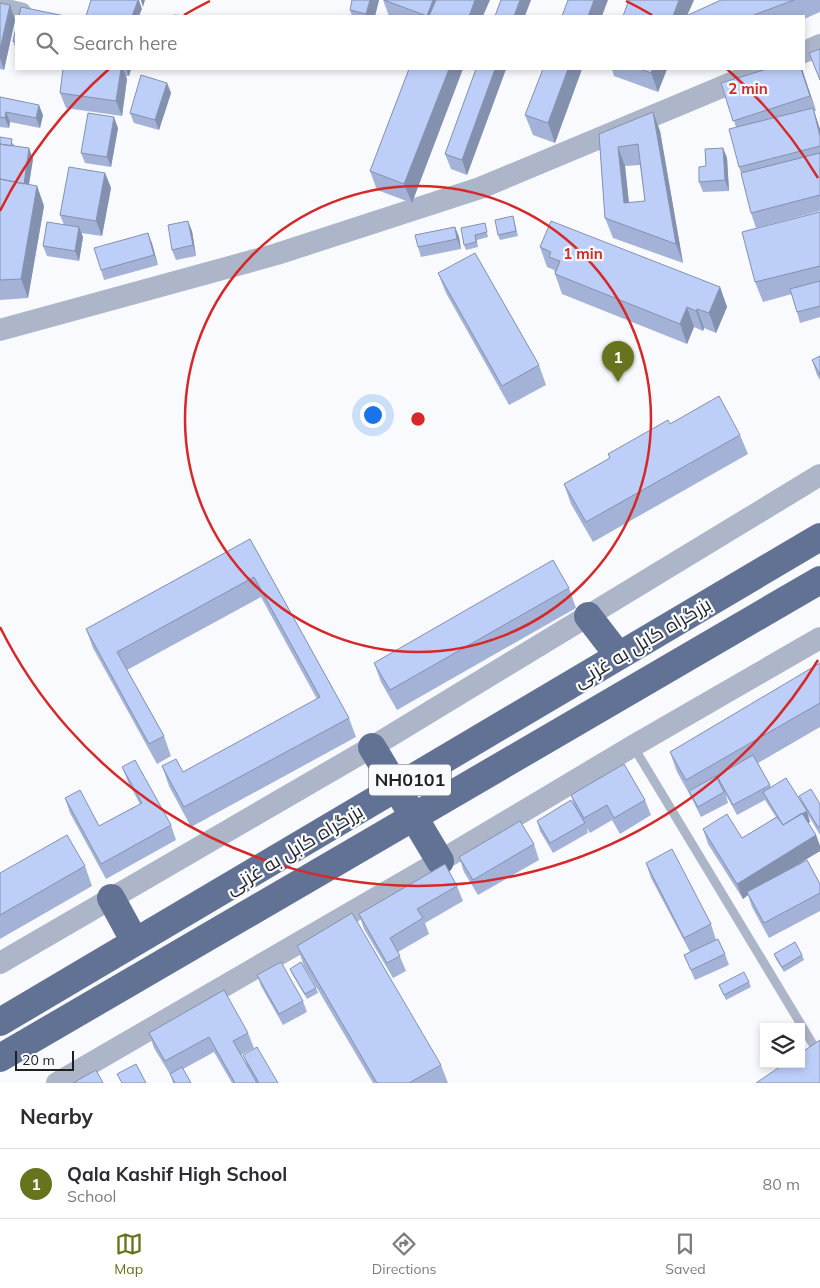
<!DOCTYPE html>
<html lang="en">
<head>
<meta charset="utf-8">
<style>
  body { margin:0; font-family:Mulish,Cairo,sans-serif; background:#f7f7f7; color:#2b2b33 }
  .controls { position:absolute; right:15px; bottom:15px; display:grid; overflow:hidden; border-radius:0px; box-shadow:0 2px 8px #0003 }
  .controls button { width:45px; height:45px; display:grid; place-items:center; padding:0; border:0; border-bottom:1px solid #e1e1e2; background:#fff; color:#2b2b33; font:25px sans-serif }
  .scale { position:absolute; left:15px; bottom:12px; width:59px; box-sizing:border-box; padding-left:5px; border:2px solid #1e2023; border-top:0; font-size:14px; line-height:18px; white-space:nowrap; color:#1e2023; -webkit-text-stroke:4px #f8fafe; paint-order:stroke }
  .you { position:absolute; left:372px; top:414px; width:18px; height:18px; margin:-12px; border:4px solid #fff; border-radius:50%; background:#1a73e8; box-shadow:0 0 0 8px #1a73e833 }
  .badge { display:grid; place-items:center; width:32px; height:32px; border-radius:50%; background:#68731d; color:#fff; font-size:16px; font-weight:700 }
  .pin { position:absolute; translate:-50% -41px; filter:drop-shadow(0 1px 2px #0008) }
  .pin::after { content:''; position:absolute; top:26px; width:18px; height:15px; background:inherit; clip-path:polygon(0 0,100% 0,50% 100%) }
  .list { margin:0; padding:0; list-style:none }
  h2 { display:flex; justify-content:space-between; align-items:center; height:65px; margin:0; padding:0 20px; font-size:21px }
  h2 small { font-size:16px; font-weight:400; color:#7c7c81 }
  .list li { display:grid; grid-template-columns:32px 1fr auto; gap:15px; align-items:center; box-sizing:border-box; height:70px; padding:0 20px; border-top:1px solid #e1e1e2 }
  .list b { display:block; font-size:19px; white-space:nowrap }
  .list p { margin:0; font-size:16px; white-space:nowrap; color:#7c7c81 }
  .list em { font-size:16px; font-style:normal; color:#7c7c81 }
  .icon { flex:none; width:28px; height:28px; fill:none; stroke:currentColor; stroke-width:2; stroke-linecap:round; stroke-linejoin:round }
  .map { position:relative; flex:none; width:820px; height:1083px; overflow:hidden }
  .search { position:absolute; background:#fff; box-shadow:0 2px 8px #0003; left:15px; right:15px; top:15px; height:55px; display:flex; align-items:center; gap:12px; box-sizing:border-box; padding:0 18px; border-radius:0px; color:#7c7c81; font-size:19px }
  .sheet { height:135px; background:#fff }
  nav { display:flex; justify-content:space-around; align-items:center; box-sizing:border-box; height:70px; border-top:1px solid #e1e1e2; background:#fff; font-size:14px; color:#7c7c81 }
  nav a { display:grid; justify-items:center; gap:2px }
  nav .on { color:#68731d }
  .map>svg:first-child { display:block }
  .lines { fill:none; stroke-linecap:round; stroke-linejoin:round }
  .service { stroke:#adb5c8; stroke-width:9 }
  .minor { stroke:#adb5c8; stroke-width:19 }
  .tertiary { stroke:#adb5c8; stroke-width:22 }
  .trunk { stroke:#627294; stroke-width:28 }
  .wall { fill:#a3b2d6; fill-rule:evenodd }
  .shaded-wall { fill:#8491ae }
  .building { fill:#bdcff9; stroke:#8491ae; fill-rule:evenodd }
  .ring { fill:none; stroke:#d62828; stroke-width:2.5 }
  .labels { text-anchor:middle; stroke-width:4.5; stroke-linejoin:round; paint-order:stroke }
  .shield { fill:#f8fafe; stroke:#5f6165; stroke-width:1 }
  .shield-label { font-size:18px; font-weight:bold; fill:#1e2023 }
  .street-label { font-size:19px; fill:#1e2023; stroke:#f8fafe }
  .centre { fill:#d62828; stroke:#f8fafe; stroke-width:2.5 }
  .ring-label { font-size:15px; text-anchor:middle; font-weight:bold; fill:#d62828; stroke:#f8fafe; stroke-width:4.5; stroke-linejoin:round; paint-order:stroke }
</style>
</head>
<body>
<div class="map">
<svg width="820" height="1083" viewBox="0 0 820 1083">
  <rect width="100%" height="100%" fill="#f8fafe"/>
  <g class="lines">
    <path class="service" d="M633,746L814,1046"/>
    <path class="minor" d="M0,7L22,12"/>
    <path class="tertiary" d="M804,52L820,45
      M0,330L277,254L480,188L765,69
      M0,963L372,747L820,475
      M57,1083L440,861L633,746L820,638"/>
    <path class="trunk" d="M588,616L618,655
      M372,747L440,861
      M111,898L135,942
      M0,1022L820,537
      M0,1058L820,580"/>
  </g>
  <path class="wall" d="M352,0H379L375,16H352L350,10Z
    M383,0L483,16H389Z
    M721,0H820V12L804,19V16H623L688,15Z
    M0,3L10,5L15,20L4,70L0,69Z
    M16,28V50L13,41Z
    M63,69H131L129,76H126L127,79L122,116L66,108L60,93Z
    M409,69L412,203L377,190L370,171Z
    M476,69H506L467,175L451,169L445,154Z
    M543,69H582L555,143L533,135L525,115Z
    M612,69H667L658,92L614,76Z
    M802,69L816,111H814L820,129V211L756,228L751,213L741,173L739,167L736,127L721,83Z
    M167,83L171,93L159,130L134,123L130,113Z
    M0,97L43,115L40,128L10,122L9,128L0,127Z
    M653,112L660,131L683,263L613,238L605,218L599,134ZM640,165L645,201L629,203L625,166Z
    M118,128L111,167L85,163L81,153Z
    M0,137L14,144V146L33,159L29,185L37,186L44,206L28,298L0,300Z
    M723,148L727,158L729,191L703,192L699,182L706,166Z
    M105,173L111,188L102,236L81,233L83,237L79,261L47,256L43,246L64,225L60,215Z
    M820,212V317L800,323L792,294L763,302L755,282Z
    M513,216L518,236L500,240L498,235Z
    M485,223L488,237L477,240L478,247L466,250L464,245Z
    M455,227L459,237L461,249L421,257L418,247Z
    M192,231L196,256L176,260L172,250Z
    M148,233L158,265L104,280L101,270Z
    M540,247L720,287L727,307L716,333L704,328L703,331L694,327L687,344L562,294L555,274V273L554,270L547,267Z
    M438,273L539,365L546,385L509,405L446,293Z
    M820,356V380L817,375L812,360Z
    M670,424L740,435L748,454L593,542L571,504L564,484L610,458L608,454Z
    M250,539L349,718L356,737L191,827L169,786L162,766L183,772L317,699L261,597L127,670L164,736L171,756L157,764L93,648L86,629Z
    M569,588L576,608L397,710L381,682L374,663Z
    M820,663V727L758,763L771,787L803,805L799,796L820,804V835L807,813L810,822L808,823L816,835L820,846V851L793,867L820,884V911L769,938L752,907L748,895L743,899L708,844L703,829L742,838L776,817L765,800L737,815L726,795L728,803L701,817L690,795L677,772L670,752Z
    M122,767L171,825L176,840L106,879L70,813L65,798L99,826L140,804L128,782Z
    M571,795L645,800L651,815L620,834L612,820L590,833L587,828L588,833L553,853L540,831L537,821L574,805Z
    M534,844L539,860L478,895L464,872L459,857Z
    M646,863L711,924L716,940L704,946L725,954L729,965L695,980L684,955L690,952L651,878Z
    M85,866L92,886L0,939V873Z
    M457,886L463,901L425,923L429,934L398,952L406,971L393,978L364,929L359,914Z
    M297,946L441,1065L448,1083H373L304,966Z
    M774,954L802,955L804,960L784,972L776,959Z
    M290,969L316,988L318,993L307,999L292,974Z
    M257,975L303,1001L307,1012L283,1025L261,986Z
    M749,982L751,987L726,1000L719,985Z
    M149,1033H248L254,1048L241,1055L257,1083H232L214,1052L183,1069L191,1083H173L171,1076L154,1048Z
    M243,1055L278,1083H257L247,1065Z"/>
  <path class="shaded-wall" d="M138,0H139L142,9L139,16H132Z
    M141,0H145L143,7L141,1Z
    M370,0H379L375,16H367L366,14Z
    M433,0H448L441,16H427Z
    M475,0H490L483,16H469Z
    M520,0H531L525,16H514Z
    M594,0H608L602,16H588Z
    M679,0H694L687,16H673Z
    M10,5L15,20L4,70L0,58V49Z
    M121,69H123L127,79L122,116L116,101Z
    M126,69H131L129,76Z
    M449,69H463L412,203L404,184Z
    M495,69H506L467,175L462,160Z
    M568,69H582L555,143L548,123Z
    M653,69H667L658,92L651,73Z
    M801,69H802L816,111L810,96Z
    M167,83L171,93L159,130L155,120Z
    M39,105L43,115L40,128L36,118Z
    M813,108L820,129V136Z
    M6,112L10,122L9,128L5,118Z
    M653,112L660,131L683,263L676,244Z
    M114,117L118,128L111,167L107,157Z
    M618,147L625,166L631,223L624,203Z
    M29,148L33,159L27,196L23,186Z
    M723,148L727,158L729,191L725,180Z
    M105,173L111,188L102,236L96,221Z
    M37,186L44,206L28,298L21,279Z
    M188,221L192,231L196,256L193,245Z
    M79,227L83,237L79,261L75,251Z
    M455,227L459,237L461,249L457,239Z
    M148,233L152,243L158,265L154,255Z
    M720,287L727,307L716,333L709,313Z
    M687,307L694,327L687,344L680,324Z
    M697,309L704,328L703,331L696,311Z
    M807,811L810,822L787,836L784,826Z
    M816,835L820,846V851L748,895L747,892L748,895L743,899L737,884Z"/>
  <path class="building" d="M91,0H138L132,16H86Z
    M352,0H370L366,14L350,10Z
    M384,0H433L427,16Z
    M436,0H475L469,16H429Z
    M501,0H520L514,16H495Z
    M568,0H594L588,16H562Z
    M629,0H679L673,16H623Z
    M721,0H794L751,16H686Z
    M0,3L10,5L0,49Z
    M21,7L65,16H19Z
    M174,15L186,16H174Z
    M16,28V42L13,41Z
    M820,49V80L809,53Z
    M63,69H121L116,101L60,93Z
    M409,69H449L404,184L370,171Z
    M476,69H495L462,160L445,154Z
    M543,69H568L548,123L525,115Z
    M640,69H653L651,73Z
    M767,69H801L810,96L733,121L721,83Z
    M141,75L167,83L155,120L130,113Z
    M0,97L39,105L36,118L6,112L5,118L0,117Z
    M813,108L820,136V146L739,167L729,129Z
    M653,112L676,244L605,218L599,134ZM638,144L645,201L624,203L618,147Z
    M88,113L114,117L107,157L81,153Z
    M0,137L12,139L11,146L0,144Z
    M0,144L29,148L24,184L0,179Z
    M723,148L725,180L699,182V167L706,166L705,149Z
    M820,153V195L751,213L741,173Z
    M69,167L105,173L96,221L60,215Z
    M0,179L37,186L21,279L0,280Z
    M820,212V266L755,282L742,232Z
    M513,216L516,231L498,235L495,220Z
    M188,221L193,245L172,250L168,225Z
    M551,221L720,287L709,313L697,309L696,311L687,307L680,324L555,274L560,261L549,257L551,252L540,247Z
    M47,222L79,227L75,251L43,246Z
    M485,223L487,232L475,235L476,242L464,245L461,228Z
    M455,227L457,239L418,247L415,235Z
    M148,233L154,255L101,270L94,248Z
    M475,253L539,365L502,386L438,273Z
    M820,281V306L797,312L790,289Z
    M820,356V375L812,360Z
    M719,396L740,435L586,522L564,484L610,458L608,454L668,420L670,424Z
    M250,539L349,718L184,807L162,766L176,759L183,772L320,697L254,577L117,652L164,736L149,744L86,629Z
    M553,560L569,588L390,690L374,663Z
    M820,663V703L686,780L670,752Z
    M753,755L770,785L733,805L717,776Z
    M135,760L171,825L101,864L65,798L80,790L99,826L142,803L122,767Z
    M624,764L645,800L614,818L607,805L584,818L571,795Z
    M716,776L724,792L698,807L689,791Z
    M786,778L807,811L783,825L763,792Z
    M811,789L820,804V826L818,827L799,796Z
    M571,800L585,823L550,843L537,821Z
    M802,813L816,835L737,884L703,829L727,814L742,838L777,817L783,825Z
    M520,821L534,844L473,880L459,857Z
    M67,835L85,866L0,915V873Z
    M672,849L711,924L684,938L646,863Z
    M807,860L820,884V893L764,923L747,892Z
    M445,864L457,886L417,909L423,918L390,938L400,956L387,963L359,914Z
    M352,913L441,1065L409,1083H377L297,946Z
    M718,939L725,954L691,970L684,955Z
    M795,942L802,955L782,967L774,954Z
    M281,962L303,1001L279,1014L257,975Z
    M301,962L316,988L305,994L290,969Z
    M744,972L749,982L724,995L719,985Z
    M224,990L248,1033L233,1041L257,1083H235L209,1037L165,1061L149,1033Z
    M820,1040V1083H756L784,1064H801V1053Z
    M257,1047L278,1083H259L243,1055Z
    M136,1064L146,1083H122L117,1074Z
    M182,1067L191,1083H175L170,1074Z
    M96,1070L103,1083H73Z"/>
  <g class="ring">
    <circle cx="418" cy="419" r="233"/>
    <path d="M818 660A467 467 0 0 1 0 627M0 211A467 467 0 0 1 109 69M184 15A467 467 0 0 1 210 1M626 1A467 467 0 0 1 652 15M727 69A467 467 0 0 1 818 178"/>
  </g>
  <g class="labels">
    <rect class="shield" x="369" y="764.5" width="82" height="31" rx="4"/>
    <g class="shield-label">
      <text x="410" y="786">NH0101</text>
    </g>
    <g class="street-label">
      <text transform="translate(642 642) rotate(-31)" y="7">بزرگراه کابل به غزنی</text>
      <text transform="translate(294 849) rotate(-31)" y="7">بزرگراه کابل به غزنی</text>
    </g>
  </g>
  <circle cx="418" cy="419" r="8" class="centre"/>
  <g class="ring-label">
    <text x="748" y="94">2 min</text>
    <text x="583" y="259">1 min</text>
  </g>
</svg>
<div class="controls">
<button><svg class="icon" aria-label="layers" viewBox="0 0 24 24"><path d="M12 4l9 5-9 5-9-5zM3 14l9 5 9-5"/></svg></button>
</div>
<div class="scale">20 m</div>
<div class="you"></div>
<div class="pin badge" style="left:618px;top:382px">1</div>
<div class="search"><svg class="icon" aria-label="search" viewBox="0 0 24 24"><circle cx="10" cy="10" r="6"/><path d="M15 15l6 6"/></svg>Search here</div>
</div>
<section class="sheet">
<h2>Nearby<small></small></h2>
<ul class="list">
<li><span class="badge">1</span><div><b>Qala Kashif High School</b><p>School</p></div><em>80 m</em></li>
</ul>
</section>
<nav>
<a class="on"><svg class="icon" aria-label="map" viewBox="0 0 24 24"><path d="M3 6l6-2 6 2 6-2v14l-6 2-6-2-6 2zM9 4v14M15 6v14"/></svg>Map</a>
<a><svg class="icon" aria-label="directions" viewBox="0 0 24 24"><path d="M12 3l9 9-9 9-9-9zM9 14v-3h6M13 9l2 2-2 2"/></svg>Directions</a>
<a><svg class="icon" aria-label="saved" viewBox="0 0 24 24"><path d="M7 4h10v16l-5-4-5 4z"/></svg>Saved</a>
</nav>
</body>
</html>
